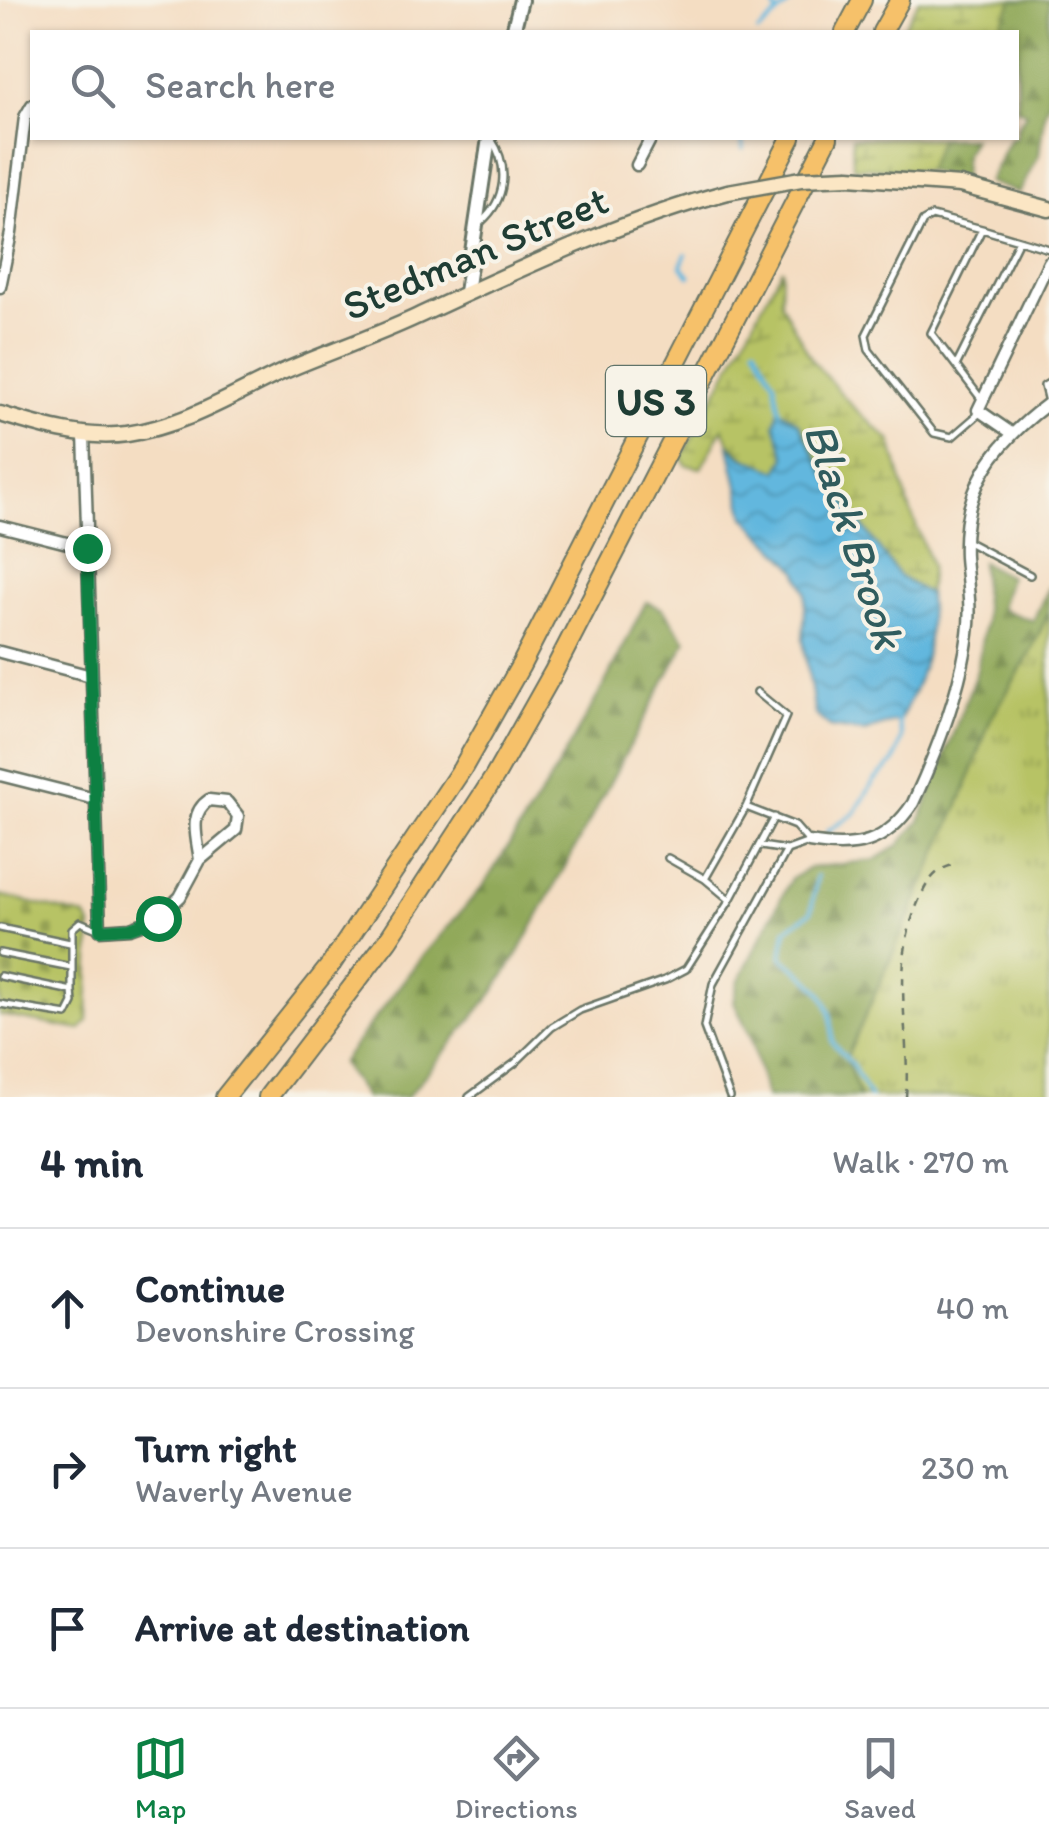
<!DOCTYPE html>
<html lang="en">
<head>
<meta charset="utf-8">
<style>
  body { margin:0; font-family:Itim,sans-serif; background:#f2f2f3; color:#1f2937 }
  .stop { position:absolute; width:30px; height:30px; margin:-22px; border:8px solid #0b8043; border-radius:50%; background:#fff }
  .stop.end { background:#0b8043; border-color:#fff; box-shadow:0 2px 10px #0008 }
  .list { margin:0; padding:0; list-style:none }
  h2 { display:flex; justify-content:space-between; align-items:center; height:130px; margin:0; padding:0 40px; font-size:42px }
  h2 small { font-size:32px; font-weight:400; color:#747a83 }
  .list li { display:grid; grid-template-columns:65px 1fr auto; gap:30px; align-items:center; box-sizing:border-box; height:160px; padding:0 40px; border-top:2px solid #e0e1e3 }
  .list b { display:block; font-size:38px; white-space:nowrap }
  .list p { margin:0; font-size:32px; white-space:nowrap; color:#747a83 }
  .list em { font-size:32px; font-style:normal; color:#747a83 }
  .icon { flex:none; width:55px; height:55px; fill:none; stroke:currentColor; stroke-width:2; stroke-linecap:round; stroke-linejoin:round }
  .map { position:relative; flex:none; width:1049px; height:1097px; overflow:hidden }
  .search { position:absolute; background:#fff; box-shadow:0 2px 8px #0004; left:30px; right:30px; top:30px; height:110px; display:flex; align-items:center; gap:25px; box-sizing:border-box; padding:0 35px; border-radius:0px; color:#747a83; font-size:38px }
  .sheet { height:610px; background:#fff }
  nav { display:flex; justify-content:space-around; align-items:center; box-sizing:border-box; height:140px; border-top:2px solid #e0e1e3; background:#fff; font-size:28px; color:#747a83 }
  nav a { display:grid; justify-items:center; gap:5px }
  nav .on { color:#0b8043 }
  .map>svg:first-child { display:block }
  .grass { fill:url(#grass-tufts); stroke:#6b804c; stroke-width:2.5 }
  .forest { fill:url(#forest-firs); stroke:#587347; stroke-width:2.5 }
  .wetland { fill:url(#wetland-marsh); stroke:#6b804c; stroke-width:2.5 }
  .cemetery { fill:url(#cemetery-stones); stroke:#6b804c; stroke-width:2.5 }
  .water { fill:url(#water-waves); stroke:#407a89; stroke-width:2.5 }
  .lines { fill:none; stroke-linecap:round; stroke-linejoin:round }
  .stream { stroke:#62b7de; stroke-width:4 }
  .service-casing { stroke:#6a7566; stroke-width:10 }
  .minor-casing { stroke:#6a7566; stroke-width:15 }
  .tertiary-casing { stroke:#6a7566; stroke-width:18 }
  .secondary-casing { stroke:#6a7566; stroke-width:19 }
  .motorway-casing { stroke:#6a7566; stroke-width:22 }
  .path { stroke:#6a7566; stroke-width:2.5; stroke-dasharray:8 8; stroke-linecap:butt }
  .service { stroke:#fff; stroke-width:5 }
  .minor { stroke:#fff; stroke-width:10 }
  .tertiary { stroke:#fff; stroke-width:12 }
  .secondary { stroke:#fbe6c4; stroke-width:14 }
  .motorway { stroke:#f6c16b; stroke-width:18 }
  .secondary-bridge-casing { stroke:#6a7566; stroke-width:19; stroke-linecap:butt }
  .secondary-bridge { stroke:#fbe6c4; stroke-width:14 }
  .route { stroke:#0b8043; stroke-width:12 }
  .labels { text-anchor:middle; stroke-width:8; stroke-linejoin:round; paint-order:stroke }
  .shield { fill:#f7f3e8; stroke:#60746a; stroke-width:2.5 }
  .shield-label { font-size:40px; font-weight:bold; fill:#1f3d34 }
  .street-label { font-size:42px; fill:#1f3d34; stroke:#f7f3e8 }
  .water-label { font-size:45px; font-style:italic; fill:#305c5e; stroke:#f7f3e8 }
</style>
</head>
<body>
<div class="map">
<svg width="1049" height="1097" viewBox="0 0 1049 1097">
  <defs>
    <pattern id="grass-tufts" width="24" height="20" patternUnits="userSpaceOnUse" patternTransform="scale(2.5)"><rect width="24" height="20" fill="#b7c365"/><path d="M3 7l-1-3M5 7V3M7 7l1-3M15 17l-1-3M17 17v-4M19 17l1-3" fill="none" stroke="#94a054"/></pattern>
    <pattern id="forest-firs" width="22" height="20" patternUnits="userSpaceOnUse" patternTransform="scale(2.5)"><rect width="22" height="20" fill="#91a95a"/><path d="M5 1l3.5 6h-7zM16 11l3.5 6h-7z" fill="#768b4b"/></pattern>
    <pattern id="wetland-marsh" width="20" height="14" patternUnits="userSpaceOnUse" patternTransform="scale(2.5)"><rect width="20" height="14" fill="#b7c365"/><path d="M1 5h8M5 5V1M11 12h8M15 12V8" fill="none" stroke="#94a054"/></pattern>
    <pattern id="cemetery-stones" width="16" height="16" patternUnits="userSpaceOnUse" patternTransform="scale(2.5)"><rect width="16" height="16" fill="#b7c365"/><path d="M2 7V4a2 2 0 0 1 4 0v3zM10 15v-3a2 2 0 0 1 4 0v3z" fill="#94a054"/></pattern>
    <pattern id="water-waves" width="16" height="10" patternUnits="userSpaceOnUse" patternTransform="scale(2.5)"><rect width="16" height="10" fill="#62b7de"/><path d="M0 5q4-4 8 0t8 0" fill="none" stroke="#5096b5"/></pattern>
  </defs>
  <rect width="100%" height="100%" fill="#f7f3e8"/>
  <filter id="ink" filterUnits="userSpaceOnUse"><feTurbulence type="fractalNoise" baseFrequency=".01" numOctaves="2"/><feDisplacementMap in="SourceGraphic" scale="20" xChannelSelector="R" yChannelSelector="G"/><feConvolveMatrix kernelMatrix="1 2 1 2 8 2 1 2 1" color-interpolation-filters="sRGB"/></filter>
  <filter id="wash" filterUnits="userSpaceOnUse"><feTurbulence type="fractalNoise" baseFrequency=".0048" numOctaves="4" result="noise"/><feDisplacementMap in="SourceGraphic" scale="40" xChannelSelector="R" yChannelSelector="G"/><feGaussianBlur stdDeviation="2.25" result="paint"/><feColorMatrix in="noise" values="0 0 0 0 0 0 0 0 0 0 0 0 0 0 0 0 0 1.4 0 .05"/><feComposite in="paint" operator="in"/></filter>
  <g filter="url(#wash)">
    <rect width="100%" height="100%" fill="#f4ddc2"/>
    <path class="grass" d="M1049,612V1097H860L846,1059L966,788L990,720L1028,657Z"/>
    <path class="forest" d="M1013,0H1049V99L1044,114L1039,155L1019,193L988,182L1010,138H1016L1017,128L1026,113L1017,108L1016,32H997Z
      M940,138H973L964,155L963,180L926,171Z
      M981,562L1009,577L1000,609L1033,621L1049,586L1048,614L1028,657L990,720L966,788L846,1059L860,1097H766L750,1036L734,1002L738,982L791,879L810,868L875,860L898,846L920,821L977,671L985,620Z
      M646,602L663,609L686,641L519,952L493,993L407,1097H365L341,1063L420,959L484,885L547,785L603,687Z"/>
    <path class="wetland" d="M919,0H1013L997,32H901Z
      M852,138H940L926,171L853,167Z
      M782,268L781,303L812,360L854,408L891,441L908,504L931,565L928,594L899,576L825,474L799,423L775,424L786,457L778,472C750,460 734,458 723,428L701,468L686,465L682,457Z"/>
    <path class="cemetery" d="M0,895L85,916L91,925L88,1021L80,1030L0,1015Z"/>
    <path class="water" d="M779,409L799,423L825,474L899,576L928,594C933,644 923,676 900,720L864,732L830,727L815,714L803,639L806,593L797,570L745,517L729,446L742,457L778,471L786,457L775,424Z"/>
    <g class="lines">
      <path class="stream" d="M773,0L777,15
        M758,32L794,0
        M742,138L743,149
        M686,254L681,265L690,276
        M755,346L774,381L780,411
        M827,832L855,813L874,781L894,762L902,738L897,716
        M817,876L811,912L786,930L782,957C815,984 835,996 832,1042L851,1063L870,1097"/>
    </g>
  </g>
  <g filter="url(#ink)">
    <g class="lines">
      <g class="service-casing">
        <path id="service" d="M481,222C506,200 510,167 491,139
          M956,366L1019,240
          M982,400L931,333L982,229L1049,249
          M1048,402L1044,386L1049,383
          M981,412L952,437L934,433L869,350L866,335L923,221L932,216L982,229
          M966,541L1030,575
          M757,692L786,716L746,807L795,826L809,842L787,850L761,846
          M668,858L705,879
          M730,900L705,879L746,807
          M0,928L70,943
          M0,953L71,967
          M0,976L72,991V929L80,922L97,929
          M0,1004L67,1015L73,1003L72,991
          M469,1097L515,1063L552,1027L580,1010L665,980L686,969L730,900L774,817
          M730,1097L704,1027L713,984L787,850"/>
      </g>
      <g class="minor-casing">
        <path id="minor" d="M637,165L651,138
          M0,287L11,233L25,117L32,105
          M84,433L100,930L130,928L158,918L180,897L200,860L236,830L238,816L227,802L209,800C188,814 197,838 200,860
          M1013,434L978,410L1049,262
          M0,526L87,548
          M0,652L91,676
          M0,775L95,799
          M809,842C856,850 886,844 913,803C936,753 961,688 968,634C972,608 967,583 965,557C962,487 994,444 1049,403"/>
      </g>
      <g class="tertiary-casing">
        <path id="tertiary" d="M513,32L521,0
          M466,292L489,138"/>
      </g>
      <g class="secondary-casing">
        <path id="secondary" d="M849,177L960,185L1049,209
          M0,414C40,426 84,440 127,434C184,426 231,396 282,372C326,353 373,337 416,317C518,270 619,221 728,192"/>
      </g>
      <g class="motorway-casing">
        <path id="motorway" d="M845,32L862,0
          M882,32L900,0
          M225,1097L332,963L462,769L521,665L791,138
          M268,1097L388,940L495,776L553,673L828,138"/>
      </g>
      <path class="path" d="M906,1097C911,1026 889,967 920,898C928,880 936,868 957,864"/>
      <use href="#service" class="service"/>
      <use href="#minor" class="minor"/>
      <use href="#tertiary" class="tertiary"/>
      <use href="#secondary" class="secondary"/>
      <use href="#motorway" class="motorway"/>
      <g class="secondary-bridge-casing">
        <path id="secondary-bridge" d="M728,192L801,179L849,177"/>
      </g>
      <use href="#secondary-bridge" class="secondary-bridge"/>
    </g>
  </g>
  <g class="lines" filter="url(#ink)">
    <path class="route" d="M87,548L100,930L130,928L158,918"/>
  </g>
  <g class="labels">
    <rect class="shield" x="606" y="366" width="100" height="70" rx="8"/>
    <g class="shield-label">
      <text x="656" y="415">US 3</text>
    </g>
    <g class="street-label">
      <text transform="translate(475 252) rotate(-23)" y="15">Stedman Street</text>
    </g>
    <g class="water-label">
      <text transform="translate(855 535) rotate(72)" y="16">Black Brook</text>
    </g>
  </g>
</svg>
<div class="stop" style="left:158px;top:918px"></div>
<div class="stop end" style="left:87px;top:548px"></div>
<div class="search"><svg class="icon" aria-label="search" viewBox="0 0 24 24"><circle cx="10" cy="10" r="6"/><path d="M15 15l6 6"/></svg>Search here</div>
</div>
<section class="sheet">
<h2>4 min<small>Walk · 270 m</small></h2>
<ul class="list">
<li><svg class="icon" aria-label="ahead" viewBox="0 0 24 24"><path d="M12 20V5M6 11l6-6 6 6"/></svg><div><b>Continue</b><p>Devonshire Crossing</p></div><em>40 m</em></li>
<li><svg class="icon" aria-label="right" viewBox="0 0 24 24"><path d="M7 20v-9h11M14 6l5 5-5 5"/></svg><div><b>Turn right</b><p>Waverly Avenue</p></div><em>230 m</em></li>
<li><svg class="icon" aria-label="arrive" viewBox="0 0 24 24"><path d="M6 21V4h12l-3 4 3 4H6"/></svg><div><b>Arrive at destination</b></div></li>
</ul>
</section>
<nav>
<a class="on"><svg class="icon" aria-label="map" viewBox="0 0 24 24"><path d="M3 6l6-2 6 2 6-2v14l-6 2-6-2-6 2zM9 4v14M15 6v14"/></svg>Map</a>
<a><svg class="icon" aria-label="directions" viewBox="0 0 24 24"><path d="M12 3l9 9-9 9-9-9zM9 14v-3h6M13 9l2 2-2 2"/></svg>Directions</a>
<a><svg class="icon" aria-label="saved" viewBox="0 0 24 24"><path d="M7 4h10v16l-5-4-5 4z"/></svg>Saved</a>
</nav>
</body>
</html>
